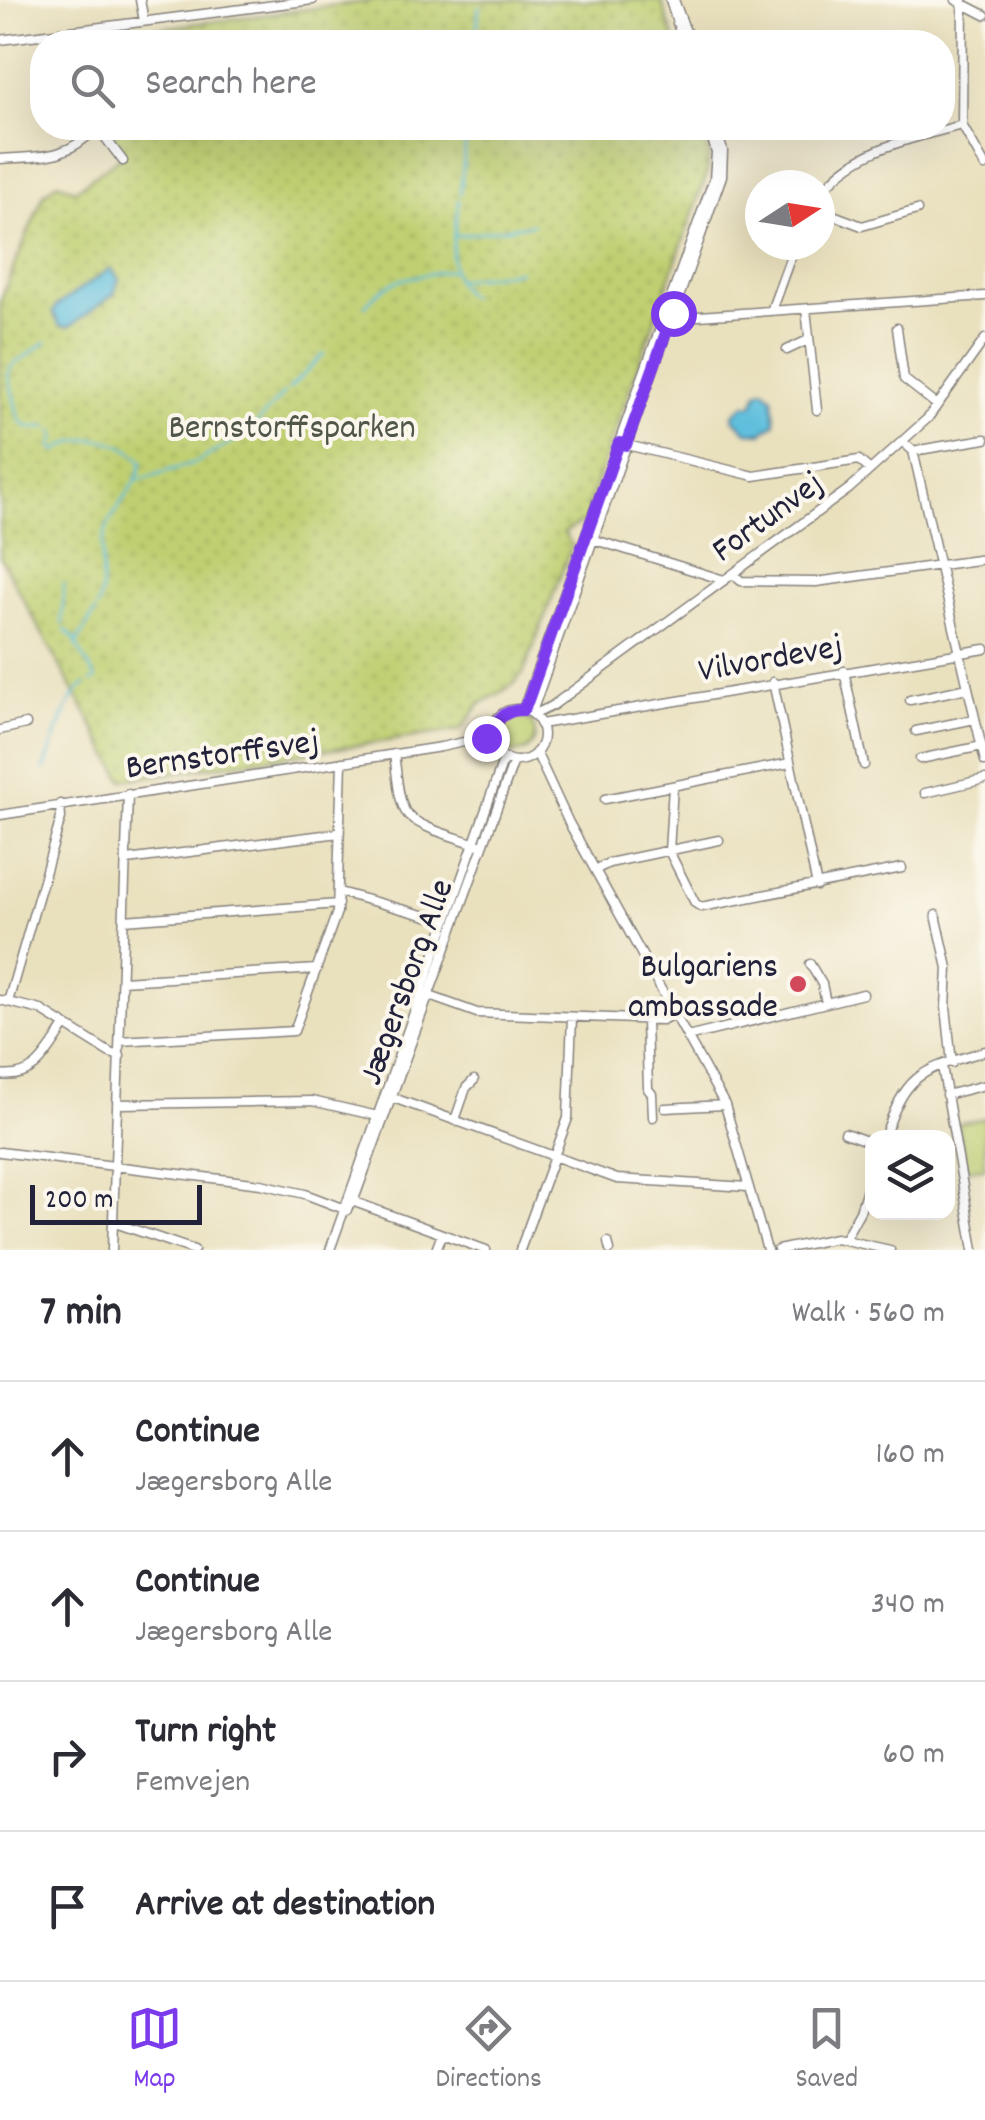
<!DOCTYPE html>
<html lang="en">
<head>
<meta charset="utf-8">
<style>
  body { margin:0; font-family:Dekko,sans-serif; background:#f2f2f3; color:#2b2b33 }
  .controls { position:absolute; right:30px; bottom:30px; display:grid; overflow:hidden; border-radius:20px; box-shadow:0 10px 40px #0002 }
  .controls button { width:90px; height:90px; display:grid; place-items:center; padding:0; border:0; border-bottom:2px solid #e1e1e2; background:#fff; color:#2b2b33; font:50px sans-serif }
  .compass { position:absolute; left:745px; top:170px; width:90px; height:90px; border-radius:50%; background:#fff; box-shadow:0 10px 40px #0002; rotate:78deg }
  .scale { position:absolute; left:30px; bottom:25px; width:172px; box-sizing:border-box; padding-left:10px; border:5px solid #22223b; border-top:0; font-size:28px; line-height:35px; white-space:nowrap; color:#22223b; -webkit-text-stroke:8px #fbf7ec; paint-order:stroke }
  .stop { position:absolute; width:30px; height:30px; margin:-22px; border:8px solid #7c3aed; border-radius:50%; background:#fff }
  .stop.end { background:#7c3aed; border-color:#fff; box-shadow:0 2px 10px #0008 }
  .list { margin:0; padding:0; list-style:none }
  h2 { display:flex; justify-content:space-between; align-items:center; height:130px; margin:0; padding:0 40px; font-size:42px }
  h2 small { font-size:32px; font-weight:400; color:#7c7c81 }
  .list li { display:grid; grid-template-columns:65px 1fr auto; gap:30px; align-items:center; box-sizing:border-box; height:150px; padding:0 40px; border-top:2px solid #e1e1e2 }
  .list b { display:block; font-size:38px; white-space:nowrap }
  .list p { margin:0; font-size:32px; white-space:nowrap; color:#7c7c81 }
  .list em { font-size:32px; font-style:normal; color:#7c7c81 }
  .icon { flex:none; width:55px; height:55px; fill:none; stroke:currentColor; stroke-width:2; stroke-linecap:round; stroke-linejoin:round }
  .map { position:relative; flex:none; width:985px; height:1250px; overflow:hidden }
  .search { position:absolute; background:#fff; box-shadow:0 10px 40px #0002; left:30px; right:30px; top:30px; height:110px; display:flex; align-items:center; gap:25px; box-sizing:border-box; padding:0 35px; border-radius:40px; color:#7c7c81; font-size:38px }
  .sheet { height:730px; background:#fff }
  nav { display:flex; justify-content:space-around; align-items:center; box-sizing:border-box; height:140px; border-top:2px solid #e1e1e2; background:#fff; font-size:28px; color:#7c7c81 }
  nav a { display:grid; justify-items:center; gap:5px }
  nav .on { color:#7c3aed }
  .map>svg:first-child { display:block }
  .green { fill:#bfcf71; stroke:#707856; stroke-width:2.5 }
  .park { fill:url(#park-dots); stroke:#707856; stroke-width:2.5 }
  .water { fill:#5fbfdd; stroke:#40708c; stroke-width:2.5 }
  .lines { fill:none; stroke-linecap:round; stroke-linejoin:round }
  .stream { stroke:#5fbfdd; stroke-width:2.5 }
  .minor-casing { stroke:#86817c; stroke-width:11 }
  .minor { stroke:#fff; stroke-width:8 }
  .route { stroke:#7c3aed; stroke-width:12 }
  .poi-dot { fill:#d1495b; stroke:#fbf7ec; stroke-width:4 }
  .labels { text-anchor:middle; stroke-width:8; stroke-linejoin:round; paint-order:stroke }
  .park-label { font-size:35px; fill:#51564b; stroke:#fbf7ec }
  .street-label { font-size:35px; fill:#22223b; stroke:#fbf7ec }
  .poi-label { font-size:35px; fill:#22223b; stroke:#fbf7ec; text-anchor:end }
</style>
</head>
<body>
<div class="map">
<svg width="985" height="1250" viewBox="0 0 985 1250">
  <defs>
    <pattern id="park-dots" width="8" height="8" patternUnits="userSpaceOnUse" patternTransform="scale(2.5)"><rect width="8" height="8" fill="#bfcf71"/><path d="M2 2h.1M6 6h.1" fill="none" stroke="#a4b163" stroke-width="1.8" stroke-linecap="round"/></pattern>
  </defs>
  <rect width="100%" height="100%" fill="#fbf7ec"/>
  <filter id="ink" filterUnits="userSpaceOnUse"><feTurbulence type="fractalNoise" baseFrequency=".01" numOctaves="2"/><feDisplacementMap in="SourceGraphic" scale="20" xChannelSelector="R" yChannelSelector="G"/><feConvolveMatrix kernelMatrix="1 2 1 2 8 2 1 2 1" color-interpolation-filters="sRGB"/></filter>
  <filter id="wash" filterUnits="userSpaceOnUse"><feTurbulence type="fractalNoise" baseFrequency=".0048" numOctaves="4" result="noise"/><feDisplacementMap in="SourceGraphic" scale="40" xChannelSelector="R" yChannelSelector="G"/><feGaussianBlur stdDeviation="2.25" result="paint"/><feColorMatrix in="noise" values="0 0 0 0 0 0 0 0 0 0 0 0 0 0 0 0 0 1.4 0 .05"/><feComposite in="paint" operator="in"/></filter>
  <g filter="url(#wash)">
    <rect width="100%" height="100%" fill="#e9e0bd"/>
    <path class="green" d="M497 734a19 19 0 1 1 38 0a19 19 0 1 1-38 0Z
      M985,1118V1168L966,1169L957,1124Z"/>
    <path class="park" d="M378,0H661L675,42H55Z
      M104,128H701L709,154L707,174L589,503L587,519L564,533L572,545L524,672L513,685L480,704L461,730L123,780L0,557V301L44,194L57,182L75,190L123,155Z"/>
    <path class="water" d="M111,268L119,279L114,294L69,327L60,326L53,312L56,306Z
      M764,389L773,397L775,423L762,433L747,432L734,419V414L745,404L753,405L758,392Z"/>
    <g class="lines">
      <path class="stream" d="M476,42L479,6
        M460,194L467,128
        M459,200C456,231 440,277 470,297
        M456,236L533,224
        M456,280L519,271
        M365,306C391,274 413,278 450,270
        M46,342L12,366L8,374L19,419L27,427H48
        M289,389L324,354
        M53,430L56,435L52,447L57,451C82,431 120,438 142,461C139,486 115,505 106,530C97,555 107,583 97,608
        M197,462L249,432L284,393
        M138,480L194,463
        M62,624L64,584
        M65,630L77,642
        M91,682L96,679L76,644L95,612
        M44,770C52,749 66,696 85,685"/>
    </g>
  </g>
  <g filter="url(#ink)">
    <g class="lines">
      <g class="minor-casing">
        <path id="minor" d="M140,0L144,21
          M670,0L683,42
          M674,0L690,42
          M956,0L985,15
          M963,0L962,125L985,166
          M0,40L313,0
          M98,128L123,161
          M0,159C41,156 66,160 96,128
          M820,195C853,148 911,139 962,125
          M820,210L862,226L917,210
          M806,309L817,410
          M771,311L795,245
          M671,312L684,317L985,296
          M897,328L904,379L937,405
          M787,350L808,340
          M902,441L913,451L985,439
          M623,444L754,476L859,460L870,470
          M913,451L985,761
          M592,539L724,580
          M733,574L741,581L816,582L985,559
          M844,671L864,765
          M773,682L817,886
          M910,700L968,688
          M523,709L714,178L716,153L709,128
          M491 735a26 26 0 1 1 52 0a26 26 0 1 1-52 0Z
          M532,712L722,176L723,151L716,128
          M535,714L552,706L849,489L928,418L985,339
          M541,724L985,649
          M0,730L26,724
          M916,731L975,719
          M536,752L569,823L725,1105L767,1250
          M394,754C397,772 397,795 405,811C415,828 460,838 479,845
          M920,759L982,746
          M673,786L669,851L695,903L701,907L902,868
          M925,793L985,779
          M605,799L790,763
          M0,815L441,747L491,736
          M127,860L339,833
          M595,870L609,863L719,840
          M339,892L434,918
          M936,915L948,968L946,1007L952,1063
          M124,920L338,904
          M810,964L822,984L826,1003
          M122,981L317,969
          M424,994L477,1013L662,1020L674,1014
          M0,1000L41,1010L110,1053L120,1056
          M8,1002L61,818L60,804
          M646,1020L648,1089L652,1094L653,1117
          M687,1037L863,994
          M120,1041L294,1031L337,912L342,762
          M942,1066L974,1250
          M0,1075C36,1080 47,1052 65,1026
          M946,1095L985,1085
          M388,1096L617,1179L748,1187
          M119,1104L312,1101L382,1117
          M665,1108L725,1105
          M455,1120L466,1088L474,1080
          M845,1133L872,1143
          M884,1138C907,1071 920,1071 985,1051
          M0,1152L261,1184L305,1194L347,1210
          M349,1200L486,1250
          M346,1210L355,1197L514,761
          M115,1223L194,1250
          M845,1238L860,1211L872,1173
          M608,1242L610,1250
          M112,1250L128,794
          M330,1250L504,758
          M436,1250L442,1234
          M520,1250L568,1118L572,1017
          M778,1250L836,1238L890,1250"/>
      </g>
      <use href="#minor" class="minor"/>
    </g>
  </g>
  <g class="lines" filter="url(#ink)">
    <path class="route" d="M486,738L492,736C495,719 505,710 523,710L528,700L619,443L626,445L673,313"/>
  </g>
  <circle class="poi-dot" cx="798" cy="984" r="10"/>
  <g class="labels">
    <g class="park-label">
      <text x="292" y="437">Bernstorffsparken</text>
    </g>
    <g class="street-label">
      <text transform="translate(766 515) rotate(-36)" y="12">Fortunvej</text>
      <text transform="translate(770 656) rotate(-10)" y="12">Vilvordevej</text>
      <text transform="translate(222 752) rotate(-8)" y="12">Bernstorffsvej</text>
      <text transform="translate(404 981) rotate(-70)" y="12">Jægersborg Alle</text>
    </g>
    <g class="poi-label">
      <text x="778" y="976">Bulgariens<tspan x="778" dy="40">ambassade</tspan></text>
    </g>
  </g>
</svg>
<div class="controls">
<button><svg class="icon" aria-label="layers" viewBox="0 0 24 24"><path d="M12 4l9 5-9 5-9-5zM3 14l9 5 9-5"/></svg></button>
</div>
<svg class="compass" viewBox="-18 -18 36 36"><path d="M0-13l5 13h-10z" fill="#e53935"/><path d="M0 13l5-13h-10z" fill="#7c7c81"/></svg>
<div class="scale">200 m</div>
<div class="stop" style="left:673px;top:313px"></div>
<div class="stop end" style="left:486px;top:738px"></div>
<div class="search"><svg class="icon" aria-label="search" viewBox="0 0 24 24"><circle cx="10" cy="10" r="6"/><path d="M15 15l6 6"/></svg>Search here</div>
</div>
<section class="sheet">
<h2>7 min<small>Walk · 560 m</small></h2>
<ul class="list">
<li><svg class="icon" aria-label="ahead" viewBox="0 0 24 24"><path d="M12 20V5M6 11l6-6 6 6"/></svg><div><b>Continue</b><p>Jægersborg Alle</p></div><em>160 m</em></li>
<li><svg class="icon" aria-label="ahead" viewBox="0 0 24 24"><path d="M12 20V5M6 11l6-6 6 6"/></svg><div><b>Continue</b><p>Jægersborg Alle</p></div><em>340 m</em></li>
<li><svg class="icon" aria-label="right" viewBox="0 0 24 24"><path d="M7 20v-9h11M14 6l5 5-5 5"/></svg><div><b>Turn right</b><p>Femvejen</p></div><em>60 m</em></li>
<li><svg class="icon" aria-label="arrive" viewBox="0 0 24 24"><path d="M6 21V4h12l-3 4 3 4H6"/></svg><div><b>Arrive at destination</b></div></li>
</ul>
</section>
<nav>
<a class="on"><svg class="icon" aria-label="map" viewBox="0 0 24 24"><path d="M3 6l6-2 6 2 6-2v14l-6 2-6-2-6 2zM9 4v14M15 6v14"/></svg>Map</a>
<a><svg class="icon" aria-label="directions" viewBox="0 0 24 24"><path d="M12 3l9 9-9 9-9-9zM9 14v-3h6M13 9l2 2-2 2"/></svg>Directions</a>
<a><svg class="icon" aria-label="saved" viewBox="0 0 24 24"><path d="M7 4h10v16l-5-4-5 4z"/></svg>Saved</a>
</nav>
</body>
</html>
